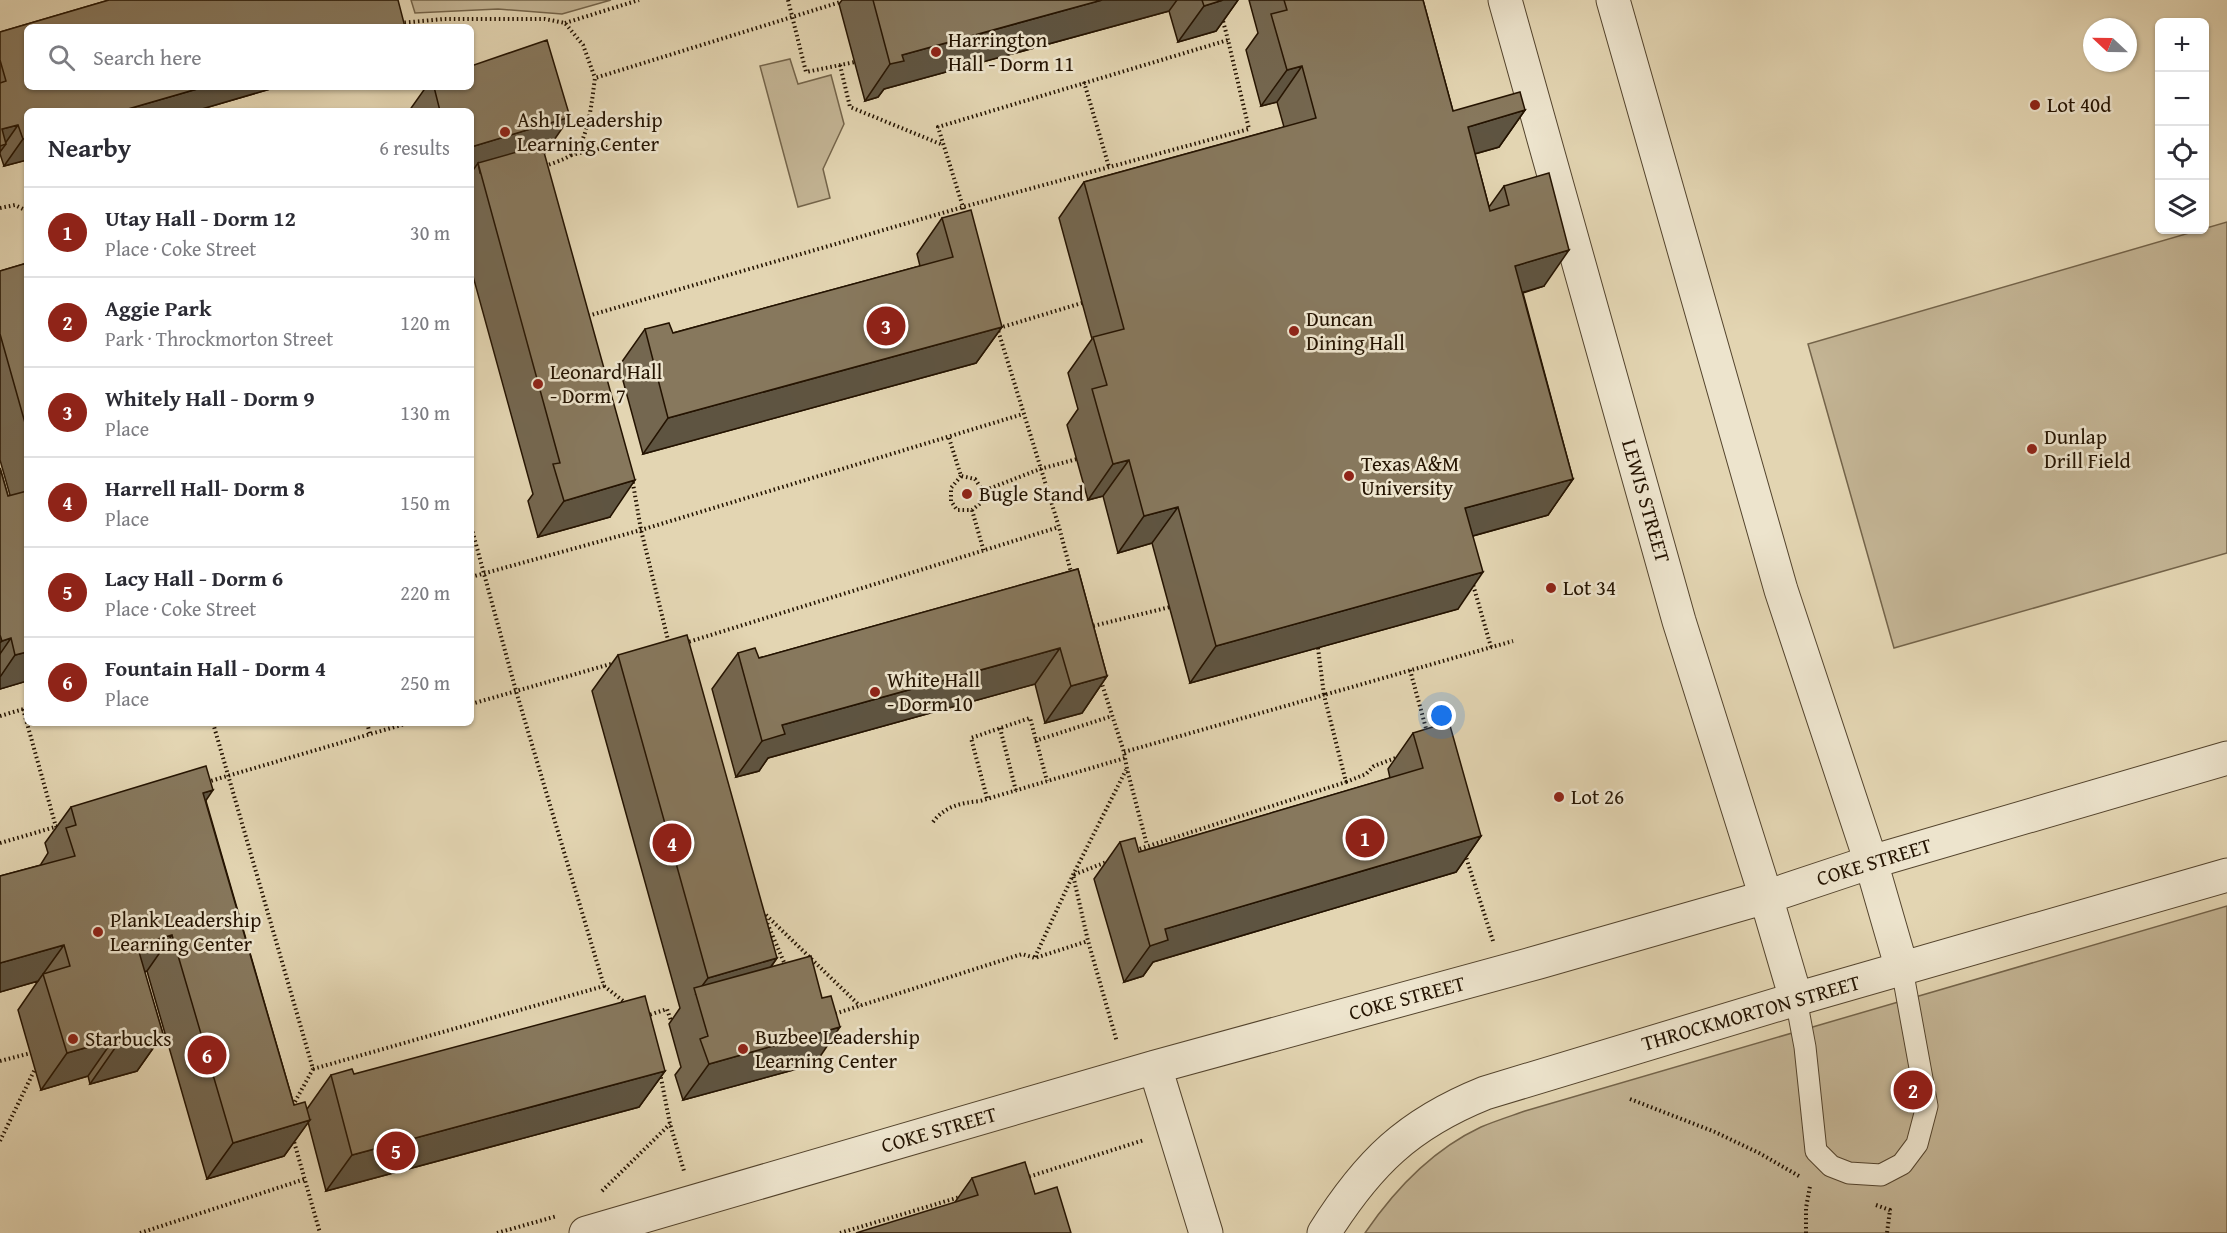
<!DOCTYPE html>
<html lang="en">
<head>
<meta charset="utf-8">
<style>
  body { margin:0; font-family:"Gentium Book Plus",serif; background:#f7f7f7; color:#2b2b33 }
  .controls { position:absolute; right:18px; top:18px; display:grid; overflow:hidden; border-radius:9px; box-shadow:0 2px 4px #0004 }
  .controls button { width:54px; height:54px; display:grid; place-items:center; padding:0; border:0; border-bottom:2px solid #e1e1e2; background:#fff; color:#2b2b33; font:30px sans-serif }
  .compass { position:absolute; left:2083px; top:18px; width:54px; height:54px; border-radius:50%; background:#fff; box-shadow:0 2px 4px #0004; rotate:292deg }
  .you { position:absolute; left:1442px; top:716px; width:21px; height:21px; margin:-15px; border:4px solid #fff; border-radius:50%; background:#1a73e8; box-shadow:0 0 0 9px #1a73e833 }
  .badge { display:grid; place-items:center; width:39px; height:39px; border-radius:50%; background:#8f2418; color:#fff; font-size:20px; font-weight:700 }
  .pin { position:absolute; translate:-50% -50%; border:3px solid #fff; box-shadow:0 2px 6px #0006 }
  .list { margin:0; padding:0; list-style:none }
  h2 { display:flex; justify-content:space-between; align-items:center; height:78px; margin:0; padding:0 24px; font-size:26px }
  h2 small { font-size:20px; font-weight:400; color:#7c7c81 }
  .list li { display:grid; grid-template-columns:39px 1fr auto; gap:18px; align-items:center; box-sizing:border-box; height:90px; padding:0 24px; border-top:2px solid #e1e1e2 }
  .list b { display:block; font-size:22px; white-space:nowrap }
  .list p { margin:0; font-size:20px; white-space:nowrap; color:#7c7c81 }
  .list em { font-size:20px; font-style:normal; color:#7c7c81 }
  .icon { flex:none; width:33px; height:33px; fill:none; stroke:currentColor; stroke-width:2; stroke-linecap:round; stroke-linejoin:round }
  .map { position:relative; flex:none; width:2227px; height:1233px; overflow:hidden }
  .search { position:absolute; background:#fff; box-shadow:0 2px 4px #0004; left:24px; top:24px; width:450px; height:66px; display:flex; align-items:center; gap:15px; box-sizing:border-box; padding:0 21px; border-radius:9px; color:#7c7c81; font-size:22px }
  .panel { position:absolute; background:#fff; box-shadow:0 2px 4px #0004; left:24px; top:108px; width:450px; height:618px; border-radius:9px }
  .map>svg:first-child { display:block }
  .green { fill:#c3b494; stroke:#74644a; stroke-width:1.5 }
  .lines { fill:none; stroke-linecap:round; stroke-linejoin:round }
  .service-casing { stroke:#54442d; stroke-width:23 }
  .minor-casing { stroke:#54442d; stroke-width:35 }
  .path { stroke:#241301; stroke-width:4; stroke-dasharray:1.5 3; stroke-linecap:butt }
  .service { stroke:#ede4cd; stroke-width:21 }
  .minor { stroke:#ede4cd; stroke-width:33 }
  .wall { fill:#746750; stroke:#241301; stroke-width:1.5 }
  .shaded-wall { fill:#5e5441; stroke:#241301; stroke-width:1.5 }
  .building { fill:#87785d; stroke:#241301; stroke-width:1.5 }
  .poi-dot { fill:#8f2418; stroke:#ede4cd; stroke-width:2 }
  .labels { text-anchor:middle; stroke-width:5; stroke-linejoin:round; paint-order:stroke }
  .poi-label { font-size:21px; fill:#241301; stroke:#ede4cd; text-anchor:start }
  .street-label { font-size:21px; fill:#241301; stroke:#ede4cd }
</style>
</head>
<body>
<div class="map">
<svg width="2227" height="1233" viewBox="0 0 2227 1233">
  <rect width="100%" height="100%" fill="#e3d5b2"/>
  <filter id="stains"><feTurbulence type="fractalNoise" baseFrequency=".00333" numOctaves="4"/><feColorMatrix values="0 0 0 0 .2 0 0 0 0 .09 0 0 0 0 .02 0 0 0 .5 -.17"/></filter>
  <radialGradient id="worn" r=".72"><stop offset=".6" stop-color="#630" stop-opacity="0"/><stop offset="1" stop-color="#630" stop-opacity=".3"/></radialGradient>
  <path class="green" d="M411,0H611L562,14L498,9L415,13Z
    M790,59L798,84L831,75L844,124L823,169L830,198L798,207L760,66Z
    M2227,222V553L1894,648L1808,344Z
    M2227,906V1233H1365C1395,1189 1432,1150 1481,1127C1495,1121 1511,1116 1525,1111Z"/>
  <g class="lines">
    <g class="service-casing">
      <path id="service" d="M1796,999L1805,1047L1816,1151L1831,1166L1849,1173L1881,1175L1902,1164L1917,1144L1927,1106L1902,969"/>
    </g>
    <g class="minor-casing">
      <path id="minor" d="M1505,0L1679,621L1766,897L1796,999
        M1613,0L1781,590L1871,862L1902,969
        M1155,1067L1206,1233
        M586,1233L1155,1067L1539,962L1766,897L1871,862L2227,758
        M1324,1233C1368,1163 1408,1124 1485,1093L1796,999L2227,875"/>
    </g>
    <path class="path" d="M788,0L806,72L855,62
      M1222,17L1228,40
      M400,23L444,19H545L565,23L583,45L595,78
      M565,23L639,0
      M840,65L850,107L943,145
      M1084,82L1109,167
      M571,155L612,146
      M545,166C553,163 564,160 571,155C589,143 592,98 595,78L847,0
      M0,208L15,205L27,211
      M584,317L963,207L1249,129L1228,40L938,127L963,207L965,216
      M997,327L1059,527L1072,576
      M999,328L1082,303
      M949,438L961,476L975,479L983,491
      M961,476L951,488V501L957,510H972L982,502L983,491L1040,469L1077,459
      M632,478L641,530L669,644
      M972,510L984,552
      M471,577L641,530L1023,414
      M1472,581L1491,647
      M1089,627L1170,607
      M685,643L1059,527
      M1318,648L1324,695L1513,641
      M1410,670L1427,732
      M1101,681L1124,752L1127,769L1147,845
      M471,704L614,663
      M23,709L56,827
      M0,716L27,708
      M213,723L313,1069L291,1109
      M367,723L370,734
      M1000,728L1016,791
      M1035,741L1112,716
      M1124,752L1324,695L1346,782L1136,850
      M207,782L408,723
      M1346,782L1366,774L1374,766L1398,757
      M987,798L971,738L1030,718L1047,781
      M933,822C945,806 961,803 980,801L1125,758
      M0,843L62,825
      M1465,854L1493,941
      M1109,861L1073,875L1088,941L1117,1042
      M762,911L786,967
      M766,915L860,1006
      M1035,957L1073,875L1126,770
      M604,986L627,1004
      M831,1015L1022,954L1035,958L1088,941
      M646,1016L667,1009L672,1024
      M0,1061L31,1053
      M313,1069L604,986L516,691L471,526
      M660,1073L670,1124L684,1171
      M1630,1099L1715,1132L1759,1153L1799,1176
      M293,1138L320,1233
      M0,1141L35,1069
      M1025,1178L1144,1140
      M602,1191L670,1124
      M1876,1205L1890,1210L1887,1233
      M140,1233L305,1179
      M497,1233L557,1216
      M840,1233L963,1196
      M1806,1233V1208L1810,1186"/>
    <use href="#service" class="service"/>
    <use href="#minor" class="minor"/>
  </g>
  <path class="wall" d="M109,0L405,27H27L277,87L195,111H27V160L4,166L0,154V32Z
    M842,0H1238L1216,31L1178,42L1169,11L884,89L878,97L865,101L839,4Z
    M1249,0H1423L1453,111L1525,110L1499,147L1475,154L1489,207L1504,186L1544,286L1523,293L1573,479L1548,515L1473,536L1458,609L1190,683L1152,543L1118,553L1103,496L1088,500L1067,425L1078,409L1068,373L1092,339L1059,218L1084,182L1284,127L1277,102L1261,106L1246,50L1258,33Z
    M426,87H471L544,154L610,517L538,537L528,501L533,494L471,269V111H409Z
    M942,218L1002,327L976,363L643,454L619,366L645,329L673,333L920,266L917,254Z
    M27,263V681L0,689V468L8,496L10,495L0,460V271Z
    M1078,569L1107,676L1082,713L1045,723L1035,684L768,758L759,771L736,777L712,689L738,653L759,658Z
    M618,655L777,958L771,967L815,1064L683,1100L675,1075L681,1067L669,1024L680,1008L592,691Z
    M1413,733L1481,836L1456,872L1153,962L1143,976L1124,982L1094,879L1120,842L1139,852L1390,778L1388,769Z
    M206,801L294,1105L307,1109L331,1075L665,1071L639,1107L326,1191L308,1122L284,1156L207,1179L147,971L144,972L163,1034L137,1071L90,1084L88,1076L41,1090L18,1010L38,981L0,992V876L41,865V864L48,853L45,843L71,807Z
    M972,1178L1035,1194L955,1202Z"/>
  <path class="shaded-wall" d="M1102,0H1177L1169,11L884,89L878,97L865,101L890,64L902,55Z
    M1223,0H1238L1216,31L1178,42L1204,6Z
    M1302,66L1277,102L1261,106L1287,70Z
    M204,87H277L195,111H121Z
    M1525,110L1499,147L1442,163L1468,127Z
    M570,117L545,153L480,173L478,163L471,173V147Z
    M18,125L4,145L6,144L0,152V132L2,129Z
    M27,138V160L4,166L23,139Z
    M1569,250L1544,286L1490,302L1515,266Z
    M1002,327L976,363L643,454L668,418Z
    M1129,460L1103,496L1088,500L1113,464Z
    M1573,479L1548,515L1440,545L1465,508Z
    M635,480L610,517L538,537L564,501Z
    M1178,507L1152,543L1118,553L1144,516Z
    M1483,572L1458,609L1190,683L1216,646Z
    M11,638L0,654V643L2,641Z
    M1060,648L1035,684L768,758L759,771L736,777L762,741L782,725Z
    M27,652V681L0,689V677L15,655Z
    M1107,676L1082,713L1045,723L1071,686Z
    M213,790L188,827L203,793Z
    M1481,836L1456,872L1153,962L1143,976L1124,982L1150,946L1165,929Z
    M172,935L147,971L111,982L137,945Z
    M64,945L38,981L0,992V963Z
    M777,958L751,994H696L708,978Z
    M840,1027L815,1064L683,1100L709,1064Z
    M163,1034L137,1071L90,1084L115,1048Z
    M113,1040L88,1076L41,1090L67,1053Z
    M665,1071L639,1107L326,1191L352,1155Z
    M310,1120L284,1156L207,1179L233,1143Z"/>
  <path class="building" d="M109,0H398L405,27H362V25L356,27H27V87H204L121,111H27V138L23,139L18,125L2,129L6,144L0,146V83L6,81L0,60V32Z
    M873,0H1102L902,55L904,61L890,64Z
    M1202,0H1223L1204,6Z
    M1284,0H1423L1453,111L1520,92L1525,110L1468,127L1490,211L1509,205L1504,186L1549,173L1569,250L1515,266L1573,479L1465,508L1483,572L1216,646L1178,507L1144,516L1129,460L1113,464L1092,389L1107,385L1093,337L1124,329L1084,182L1316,118L1302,66L1287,70L1271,14L1287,10Z
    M547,40L570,117L471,147V111H440L434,87H471V66Z
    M542,145L635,480L564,501L553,464L560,463L478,163Z
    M971,210L1002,327L668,418L645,329L669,323L673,333L953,257L942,218Z
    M27,263V430L0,334V271Z
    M0,468L8,496L27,491V652L15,655L11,638L2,641L0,635Z
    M1078,569L1107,676L1071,686L1060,648L782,725L785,734L762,741L738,653L755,648L759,658Z
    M687,635L777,958L708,978L618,655Z
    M1449,722L1481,836L1165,929L1168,940L1150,946L1120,842L1135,838L1139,852L1423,768L1413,733Z
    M206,766L213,790L203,793L294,1105L305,1102L310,1120L233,1143L172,935L137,945L163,1034L115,1048L113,1040L67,1053L43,974L70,966L64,945L0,963V876L75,856L66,828L76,825L71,807Z
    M811,956L822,998L831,996L840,1027L709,1064L700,1039L708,1036L694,988Z
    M645,996L665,1071L352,1155L331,1075L352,1069L354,1074Z
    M1025,1162L1035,1194L1057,1187L1071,1233H856L978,1195L972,1178Z"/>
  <g class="poi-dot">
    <circle cx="936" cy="52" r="6"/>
    <circle cx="2035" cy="105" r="6"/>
    <circle cx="505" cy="132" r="6"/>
    <circle cx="1294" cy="331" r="6"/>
    <circle cx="538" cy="384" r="6"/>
    <circle cx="2032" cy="449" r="6"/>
    <circle cx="1349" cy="476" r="6"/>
    <circle cx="967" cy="494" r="6"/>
    <circle cx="1551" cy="588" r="6"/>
    <circle cx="875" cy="692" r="6"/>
    <circle cx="1559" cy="797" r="6"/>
    <circle cx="98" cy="932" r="6"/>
    <circle cx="73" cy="1039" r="6"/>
    <circle cx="743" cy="1049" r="6"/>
  </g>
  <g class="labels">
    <g class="poi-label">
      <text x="948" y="47">Harrington<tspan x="948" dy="24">Hall - Dorm 11</tspan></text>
      <text x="2047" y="112">Lot 40d</text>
      <text x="517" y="127">Ash I Leadership<tspan x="517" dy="24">Learning Center</tspan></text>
      <text x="1306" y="326">Duncan<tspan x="1306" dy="24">Dining Hall</tspan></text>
      <text x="550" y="379">Leonard Hall<tspan x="550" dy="24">- Dorm 7</tspan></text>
      <text x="2044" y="444">Dunlap<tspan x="2044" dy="24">Drill Field</tspan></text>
      <text x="1361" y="471">Texas A&amp;M<tspan x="1361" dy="24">University</tspan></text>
      <text x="979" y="501">Bugle Stand</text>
      <text x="1563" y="595">Lot 34</text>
      <text x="887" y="687">White Hall<tspan x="887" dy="24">- Dorm 10</tspan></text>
      <text x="1571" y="804">Lot 26</text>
      <text x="110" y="927">Plank Leadership<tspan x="110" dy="24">Learning Center</tspan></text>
      <text x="755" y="1044">Buzbee Leadership<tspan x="755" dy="24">Learning Center</tspan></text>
      <text x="85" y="1046">Starbucks</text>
    </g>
    <g class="street-label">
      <text transform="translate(1646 501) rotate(74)" y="7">LEWIS STREET</text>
      <text transform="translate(1874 862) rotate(-17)" y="7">COKE STREET</text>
      <text transform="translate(1407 998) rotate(-15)" y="7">COKE STREET</text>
      <text transform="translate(1751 1013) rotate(-16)" y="7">THROCKMORTON STREET</text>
      <text transform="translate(939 1130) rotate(-16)" y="7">COKE STREET</text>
    </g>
  </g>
  <rect width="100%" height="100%" filter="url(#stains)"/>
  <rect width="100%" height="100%" fill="url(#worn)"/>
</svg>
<div class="controls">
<button>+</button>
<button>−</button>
<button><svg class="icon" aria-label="locate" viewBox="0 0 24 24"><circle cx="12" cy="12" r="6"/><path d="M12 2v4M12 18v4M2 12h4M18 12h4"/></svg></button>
<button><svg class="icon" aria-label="layers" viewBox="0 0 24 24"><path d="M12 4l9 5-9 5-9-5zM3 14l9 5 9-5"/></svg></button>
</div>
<svg class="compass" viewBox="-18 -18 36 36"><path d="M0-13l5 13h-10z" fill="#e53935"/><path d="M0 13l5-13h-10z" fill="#7c7c81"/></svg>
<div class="you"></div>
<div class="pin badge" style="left:1365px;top:838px">1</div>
<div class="pin badge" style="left:1913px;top:1090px">2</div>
<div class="pin badge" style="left:886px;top:326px">3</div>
<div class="pin badge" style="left:672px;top:843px">4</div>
<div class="pin badge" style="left:396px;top:1151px">5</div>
<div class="pin badge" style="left:207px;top:1055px">6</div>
<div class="search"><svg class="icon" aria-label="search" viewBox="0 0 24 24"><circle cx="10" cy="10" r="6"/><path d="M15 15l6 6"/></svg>Search here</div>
<section class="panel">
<h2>Nearby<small>6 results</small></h2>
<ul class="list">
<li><span class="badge">1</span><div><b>Utay Hall - Dorm 12</b><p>Place · Coke Street</p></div><em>30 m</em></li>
<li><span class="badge">2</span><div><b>Aggie Park</b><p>Park · Throckmorton Street</p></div><em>120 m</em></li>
<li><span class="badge">3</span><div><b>Whitely Hall - Dorm 9</b><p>Place</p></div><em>130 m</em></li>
<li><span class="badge">4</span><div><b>Harrell Hall- Dorm 8</b><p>Place</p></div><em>150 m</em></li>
<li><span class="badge">5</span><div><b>Lacy Hall - Dorm 6</b><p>Place · Coke Street</p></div><em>220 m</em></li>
<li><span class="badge">6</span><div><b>Fountain Hall - Dorm 4</b><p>Place</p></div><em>250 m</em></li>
</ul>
</section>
</div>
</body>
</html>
